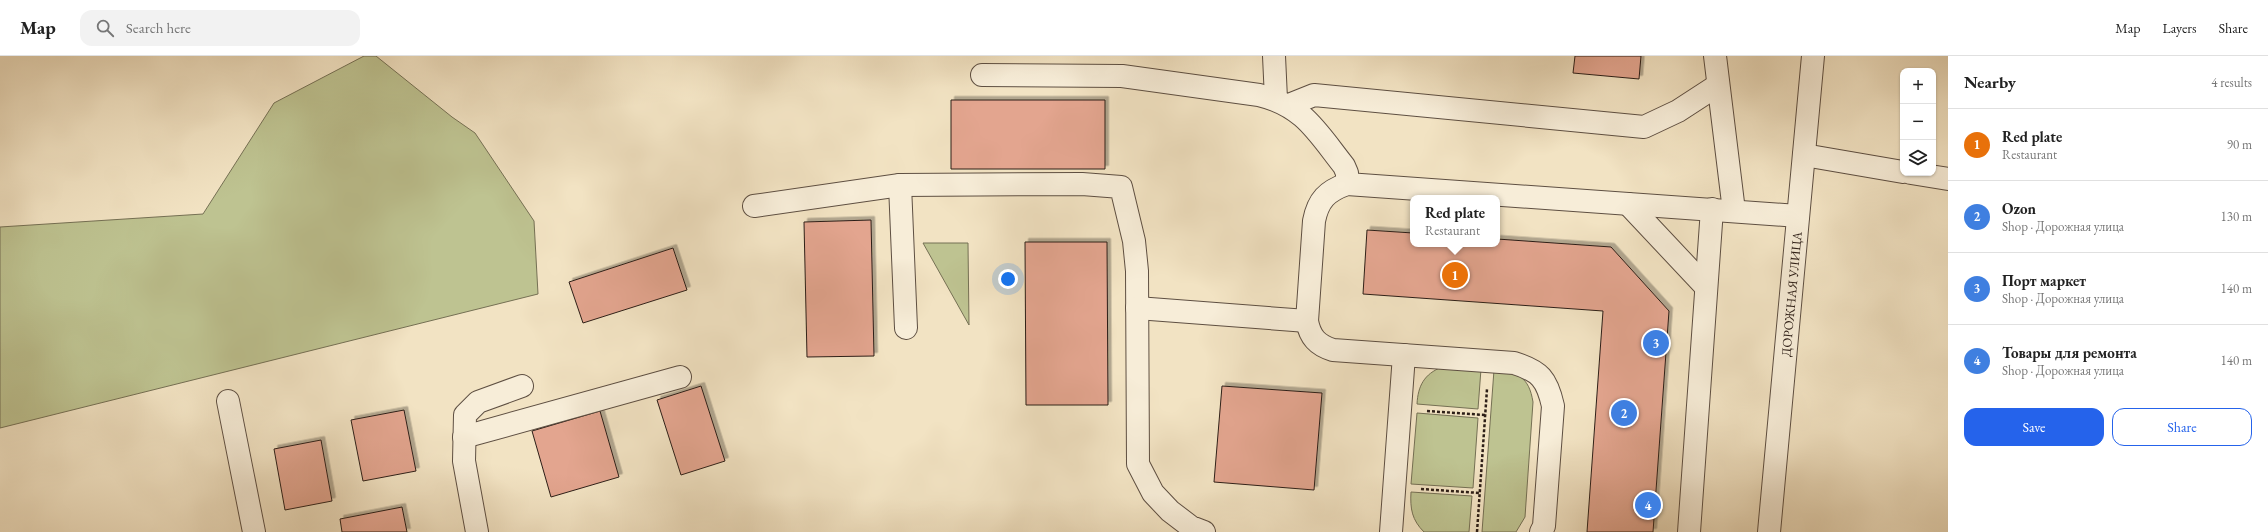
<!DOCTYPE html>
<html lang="en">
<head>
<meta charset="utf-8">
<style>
  body { margin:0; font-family:"EB Garamond",serif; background:#f2f2f2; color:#222 }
  .controls { position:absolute; right:12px; top:12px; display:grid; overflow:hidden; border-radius:8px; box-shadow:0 1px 3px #0004 }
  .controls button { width:36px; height:36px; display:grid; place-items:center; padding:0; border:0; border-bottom:1px solid #e0e0e0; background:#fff; color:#222; font:20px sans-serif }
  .you { position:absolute; left:1008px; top:223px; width:14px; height:14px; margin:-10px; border:3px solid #fff; border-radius:50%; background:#1a73e8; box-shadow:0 0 0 6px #1a73e833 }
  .badge { display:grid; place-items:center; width:26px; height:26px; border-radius:50%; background:#2563eb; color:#fff; font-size:13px; font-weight:700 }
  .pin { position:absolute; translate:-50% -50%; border:2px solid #fff; box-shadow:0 1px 4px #0006 }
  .popup { position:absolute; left:1410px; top:139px; width:90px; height:52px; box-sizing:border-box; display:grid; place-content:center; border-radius:8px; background:#fff; filter:drop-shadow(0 1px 3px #0005); font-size:13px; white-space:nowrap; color:#767676 }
  .popup b { font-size:15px; color:#222 }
  .popup::after { content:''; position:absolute; left:50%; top:100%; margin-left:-8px; border:8px solid transparent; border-top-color:#fff }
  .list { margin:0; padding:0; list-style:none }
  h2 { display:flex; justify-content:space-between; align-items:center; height:52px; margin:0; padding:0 16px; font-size:17px }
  h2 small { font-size:13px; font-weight:400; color:#767676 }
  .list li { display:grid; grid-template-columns:26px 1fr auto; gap:12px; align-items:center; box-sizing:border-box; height:72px; padding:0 16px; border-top:1px solid #e0e0e0 }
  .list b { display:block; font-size:15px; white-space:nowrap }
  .list p { margin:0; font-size:13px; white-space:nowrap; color:#767676 }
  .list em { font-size:13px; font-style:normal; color:#767676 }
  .actions { display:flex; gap:8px; padding:12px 16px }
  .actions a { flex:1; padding:9px 0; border:1px solid #2563eb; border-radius:12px; text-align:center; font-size:14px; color:#2563eb }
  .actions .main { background:#2563eb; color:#fff }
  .icon { flex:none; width:22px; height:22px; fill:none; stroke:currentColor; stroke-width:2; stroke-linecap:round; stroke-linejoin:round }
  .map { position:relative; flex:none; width:1948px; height:476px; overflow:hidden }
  header { display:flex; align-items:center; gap:24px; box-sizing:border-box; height:56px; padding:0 20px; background:#fff; border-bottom:1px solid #e0e0e0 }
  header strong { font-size:19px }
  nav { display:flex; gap:22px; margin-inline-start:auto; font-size:14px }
  .search { width:280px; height:36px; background:#f2f2f2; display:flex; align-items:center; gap:10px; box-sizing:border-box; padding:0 14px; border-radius:12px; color:#767676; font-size:15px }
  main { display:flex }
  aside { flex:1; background:#fff }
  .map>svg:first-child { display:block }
  .green { fill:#bec391; stroke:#757054 }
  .building { fill:#e3a58f; stroke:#2c1e17; filter:url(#shadow) }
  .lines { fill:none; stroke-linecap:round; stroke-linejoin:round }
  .minor-casing { stroke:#5e4f42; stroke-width:24 }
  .path { stroke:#2c1e17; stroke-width:2.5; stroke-dasharray:3 2; stroke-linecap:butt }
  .minor { stroke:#f7edd8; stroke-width:22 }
  .labels { text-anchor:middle; stroke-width:3; stroke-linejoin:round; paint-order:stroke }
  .street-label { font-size:13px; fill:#2c1e17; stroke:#f7edd8 }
</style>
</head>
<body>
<header>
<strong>Map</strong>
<div class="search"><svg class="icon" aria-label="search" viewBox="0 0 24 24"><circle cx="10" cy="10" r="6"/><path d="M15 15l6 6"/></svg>Search here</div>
<nav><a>Map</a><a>Layers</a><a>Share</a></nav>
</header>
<main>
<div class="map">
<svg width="1948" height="476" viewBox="0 0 1948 476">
  <defs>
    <filter id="shadow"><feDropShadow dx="3.5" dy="-3.5" stdDeviation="0" flood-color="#0004"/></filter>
  </defs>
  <rect width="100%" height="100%" fill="#f2e3c3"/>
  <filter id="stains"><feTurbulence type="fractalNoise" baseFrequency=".005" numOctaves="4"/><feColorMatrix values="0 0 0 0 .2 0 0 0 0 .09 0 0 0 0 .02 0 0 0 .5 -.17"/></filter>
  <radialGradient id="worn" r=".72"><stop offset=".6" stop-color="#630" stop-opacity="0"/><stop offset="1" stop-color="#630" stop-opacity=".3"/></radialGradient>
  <path class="green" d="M364,0H376L452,61L475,77L534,165L538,238L0,372V171L203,158L274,47Z
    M923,187H968L969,269Z
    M1442,311L1481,313L1478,353L1417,348C1418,330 1424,318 1442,311Z
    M1494,314C1518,316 1529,321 1533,346L1525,461L1516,476H1482Z
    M1417,357L1478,362L1473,432L1411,428Z
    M1411,436L1472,440L1469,476H1424C1412,464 1410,453 1411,436Z"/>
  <path class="building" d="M1575,0H1641L1639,23L1573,17Z
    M951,44H1105V113H951Z
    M871,164L874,300L807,301L804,166Z
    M1367,174L1413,177V188H1497V183L1611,191L1669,255L1653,476H1587L1603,255L1363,238Z
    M1025,186H1107L1108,349H1026Z
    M673,192L687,234L583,267L569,226Z
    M701,330L725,405L681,419L657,344Z
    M1222,330L1322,337L1314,434L1214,426Z
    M404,354L416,415L363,425L351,364Z
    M600,355L619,421L551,441L532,375Z
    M321,384L332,445L285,454L274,393Z
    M402,451L407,476H342L340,463Z"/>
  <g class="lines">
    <g class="minor-casing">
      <g id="minor">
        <path d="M1274,0L1276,43"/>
        <path d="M1715,0L1734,155"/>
        <path d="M982,19L1122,20L1259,39C1304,50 1317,76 1344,110L1347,117V128"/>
        <path d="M1289,49L1314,39L1644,71L1678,55L1718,29"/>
        <path d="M1804,99L1903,116"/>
        <path d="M1911,117L1948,123"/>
        <path d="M900,129L906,272"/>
        <path d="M1628,148L1706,231"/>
        <path d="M754,150L900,129L1082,128L1121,131L1134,185L1137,215L1138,408L1153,437L1170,455L1191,471L1204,476"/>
        <path d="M1137,252L1307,265"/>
        <path d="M228,345L254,476"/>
        <path d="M464,381L680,321"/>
        <path d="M477,476L464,405L465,359L478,346L522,330"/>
        <path d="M1391,476L1404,299"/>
        <path d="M1541,476L1544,470L1553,350C1547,323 1540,315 1514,307L1333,294C1317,289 1310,281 1307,265L1314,165C1318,144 1327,135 1347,128L1798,160"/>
        <path d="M1689,476L1712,153"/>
        <path id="s1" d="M1769,476L1813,0"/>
      </g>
    </g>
    <path class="path" d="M1427,355L1485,359
      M1421,433L1480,437
      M1477,476L1487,333"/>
    <use href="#minor" class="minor"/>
  </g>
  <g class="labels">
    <g class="street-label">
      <text dy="5" stroke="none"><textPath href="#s1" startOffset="239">ДОРОЖНАЯ УЛИЦА</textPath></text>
    </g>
  </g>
  <rect width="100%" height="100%" filter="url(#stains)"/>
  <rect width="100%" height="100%" fill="url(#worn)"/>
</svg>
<div class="controls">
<button>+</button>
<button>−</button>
<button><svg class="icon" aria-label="layers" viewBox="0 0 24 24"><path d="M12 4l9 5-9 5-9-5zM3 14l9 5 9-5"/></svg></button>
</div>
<div class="you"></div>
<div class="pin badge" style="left:1455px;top:219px;background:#e8710a">1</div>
<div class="popup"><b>Red plate</b>Restaurant</div>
<div class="pin badge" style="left:1624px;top:357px;background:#3f7fe0">2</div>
<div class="pin badge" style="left:1656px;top:287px;background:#3f7fe0">3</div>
<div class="pin badge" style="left:1648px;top:449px;background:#3f7fe0">4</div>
</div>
<aside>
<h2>Nearby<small>4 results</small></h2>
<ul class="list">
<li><span class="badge" style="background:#e8710a">1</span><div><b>Red plate</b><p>Restaurant</p></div><em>90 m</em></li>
<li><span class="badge" style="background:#3f7fe0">2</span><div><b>Ozon</b><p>Shop · Дорожная улица</p></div><em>130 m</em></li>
<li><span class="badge" style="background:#3f7fe0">3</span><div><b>Порт маркет</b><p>Shop · Дорожная улица</p></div><em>140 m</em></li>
<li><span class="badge" style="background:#3f7fe0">4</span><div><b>Товары для ремонта</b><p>Shop · Дорожная улица</p></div><em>140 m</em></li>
</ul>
<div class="actions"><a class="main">Save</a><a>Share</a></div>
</aside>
</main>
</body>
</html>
